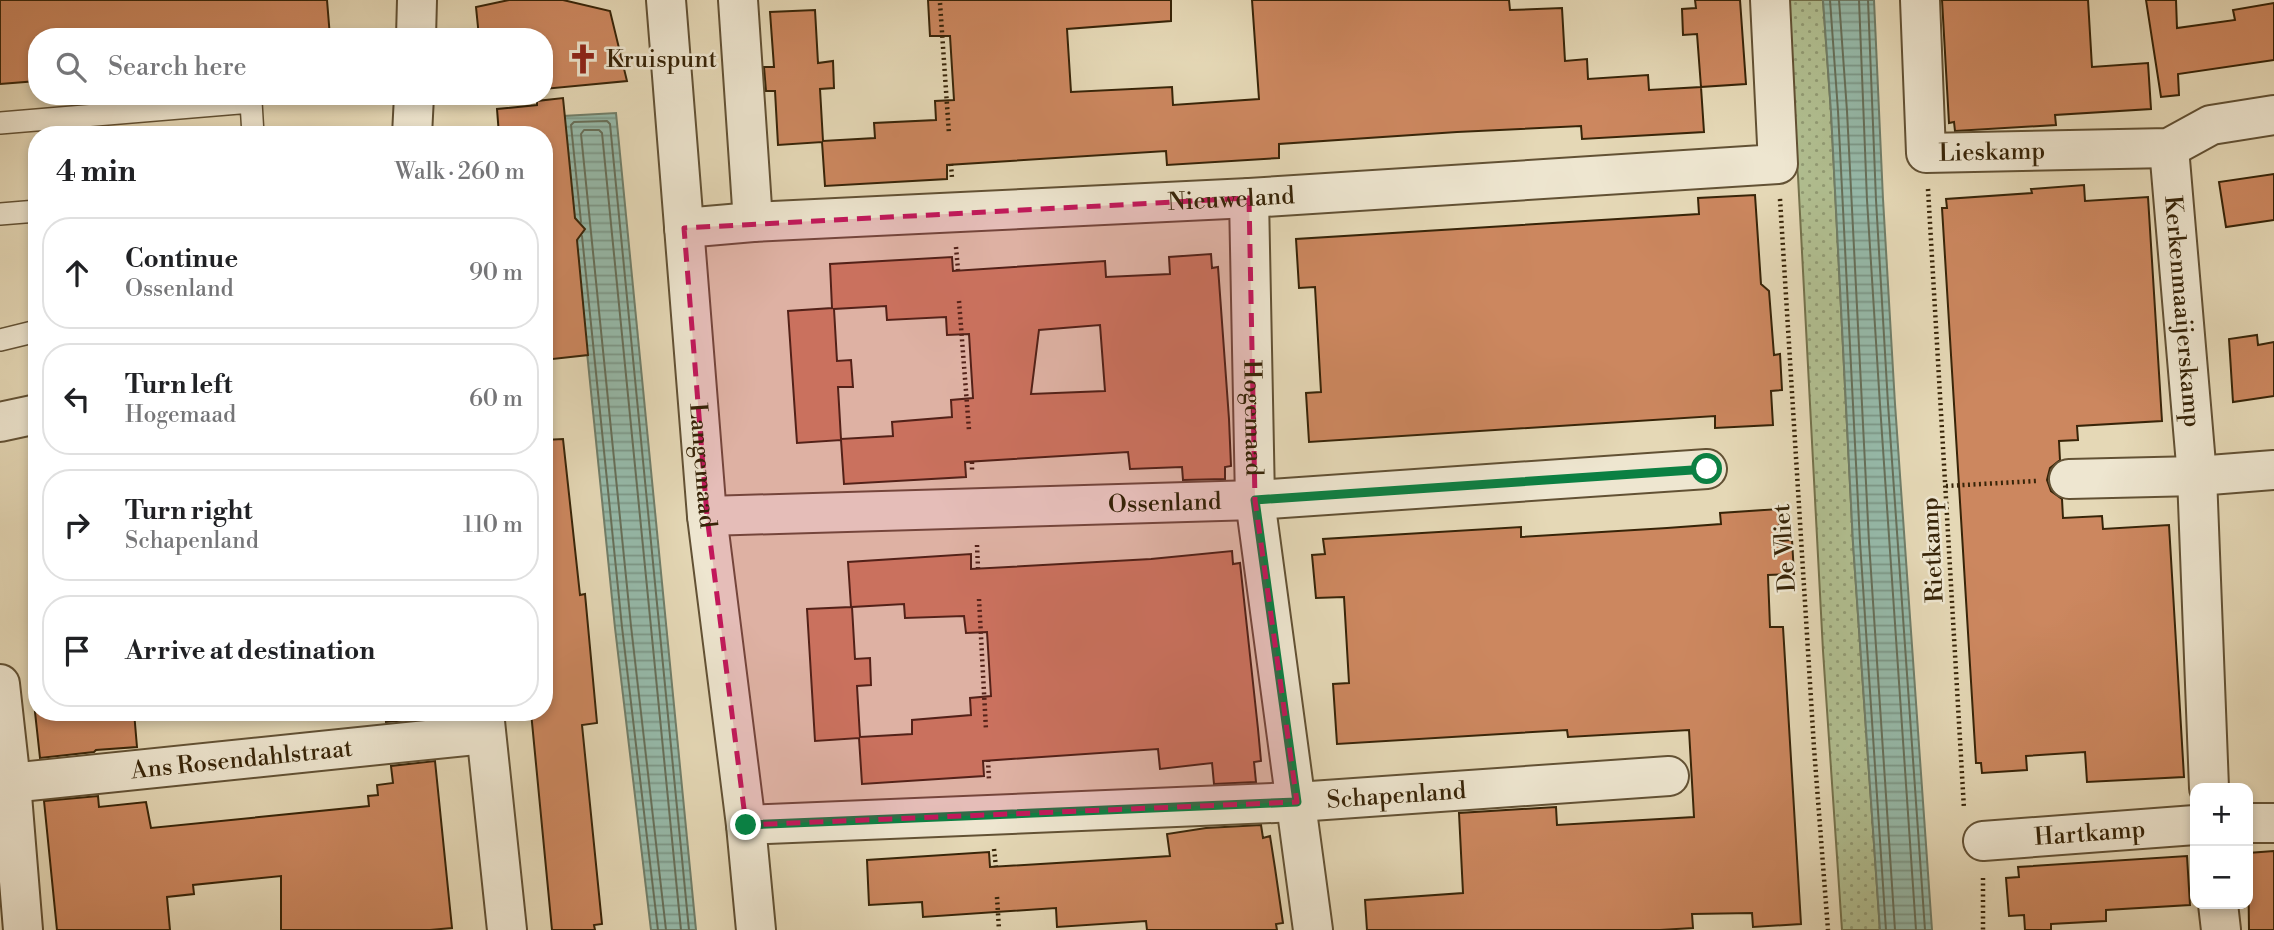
<!DOCTYPE html>
<html lang="en">
<head>
<meta charset="utf-8">
<style>
  body { margin:0; font-family:"Libre Bodoni",serif; background:#f2f2f2; color:#202124 }
  .controls { position:absolute; right:21px; bottom:21px; display:grid; overflow:hidden; border-radius:14px; box-shadow:0 4px 10px #0003 }
  .controls button { width:63px; height:63px; display:grid; place-items:center; padding:0; border:0; border-bottom:2px solid #e0e0e0; background:#fff; color:#202124; font:35px sans-serif }
  .stop { position:absolute; width:21px; height:21px; margin:-16px; border:5px solid #0b8043; border-radius:50%; background:#fff }
  .stop.end { background:#0b8043; border-color:#fff; box-shadow:0 2px 7px #0008 }
  .list { margin:0; padding:0; list-style:none }
  h2 { display:flex; justify-content:space-between; align-items:center; height:91px; margin:0; padding:0 28px; font-size:30px }
  h2 small { font-size:23px; font-weight:400; color:#757577 }
  .list li { display:grid; grid-template-columns:46px 1fr auto; gap:21px; align-items:center; box-sizing:border-box; height:112px; margin:0 14px 14px; padding:0 14px; border:2px solid #e0e0e0; border-radius:28px }
  .list b { display:block; font-size:26px; white-space:nowrap }
  .list p { margin:0; font-size:23px; white-space:nowrap; color:#757577 }
  .list em { font-size:23px; font-style:normal; color:#757577 }
  .icon { flex:none; width:38px; height:38px; fill:none; stroke:currentColor; stroke-width:2; stroke-linecap:round; stroke-linejoin:round }
  .map { position:relative; flex:none; width:2274px; height:930px; overflow:hidden }
  .search { position:absolute; background:#fff; box-shadow:0 4px 10px #0003; left:28px; top:28px; width:525px; height:77px; display:flex; align-items:center; gap:18px; box-sizing:border-box; padding:0 24px; border-radius:28px; color:#757577; font-size:26px }
  .panel { position:absolute; background:#fff; box-shadow:0 4px 10px #0003; left:28px; top:126px; width:525px; height:595px; border-radius:28px }
  .map>svg:first-child { display:block }
  .grass { fill:url(#grass-dots); stroke:#74724c; stroke-width:2 }
  .water { fill:url(#water-rules); stroke:#707e69; stroke-width:2 }
  .lines { fill:none; stroke-linecap:round; stroke-linejoin:round }
  .shore { stroke:#666f59; stroke-width:2 }
  .building { fill:#cc875f; stroke:#372408; stroke-width:2; fill-rule:evenodd }
  .lane-casing { stroke:#625134; stroke-width:24 }
  .street-casing { stroke:#625134; stroke-width:42 }
  .path { stroke:#372408; stroke-width:4.5; stroke-dasharray:2 3.5; stroke-linecap:butt }
  .lane { stroke:#eee6d0; stroke-width:21 }
  .street { stroke:#eee6d0; stroke-width:38 }
  .route { stroke:#0b8043; stroke-width:9 }
  .marked { fill:#c2185b; fill-opacity:0.2; stroke:#c2185b; stroke-width:5; stroke-dasharray:14 9; stroke-linejoin:round }
  .labels { text-anchor:middle; stroke-width:5; stroke-linejoin:round; paint-order:stroke }
  .poi-label { font-size:24px; fill:#372408; stroke:#eee6d0; text-anchor:start }
  .street-label { font-size:24px; fill:#372408; stroke:#eee6d0 }
</style>
</head>
<body>
<div class="map">
<svg width="2274" height="930" viewBox="0 0 2274 930">
  <defs>
    <pattern id="grass-dots" width="8" height="8" patternUnits="userSpaceOnUse" patternTransform="scale(1.75)"><rect width="8" height="8" fill="#b1bf91"/><path d="M2 2h.1M6 6h.1" fill="none" stroke="#919b74" stroke-width="1.8" stroke-linecap="round"/></pattern>
    <pattern id="water-rules" width="6" height="5" patternUnits="userSpaceOnUse" patternTransform="scale(1.75)"><rect width="6" height="5" fill="#96baaa"/><path d="M0 2.5h6" fill="none" stroke="#7b9788"/></pattern>
  </defs>
  <rect width="100%" height="100%" fill="#e5d8b6"/>
  <filter id="stains"><feTurbulence type="fractalNoise" baseFrequency=".00286" numOctaves="4"/><feColorMatrix values="0 0 0 0 .2 0 0 0 0 .09 0 0 0 0 .02 0 0 0 .5 -.17"/></filter>
  <radialGradient id="worn" r=".72"><stop offset=".6" stop-color="#630" stop-opacity="0"/><stop offset="1" stop-color="#630" stop-opacity=".3"/></radialGradient>
  <path class="grass" d="M1781,0H1823L1831,112L1853,543L1880,930H1842L1823,651L1798,176Z"/>
  <path class="water" d="M1823,0H1874L1883,199L1895,404L1932,930H1880L1853,543L1831,112Z
    M616,113L696,930H651L615,628L563,116Z"/>
  <g class="lines">
    <path class="shore" d="M1830,0L1838,111L1860,542L1886,930
      M1839,0L1847,111L1869,542L1895,930
      M1859,0L1867,200L1880,405L1916,930
      M1868,0L1876,200L1888,404L1925,930
      M581,222L571,125L574,122L607,121L610,124L689,930
      M582,236L622,627L658,930
      M666,930L631,626L581,134L584,130H599L602,133L681,930"/>
  </g>
  <path class="building" d="M0,0H327L330,37H37V81L0,84Z
    M509,0H563L610,11L627,81L544,89V37H479L476,7Z
    M928,0H1171V21L1067,29L1071,92L1172,87L1173,105L1259,99L1252,0H1509L1510,10L1562,8L1565,61L1587,59L1588,79L1648,75L1649,90L1701,87L1697,34L1683,35L1682,9L1696,8L1695,0H1740L1746,84L1701,87L1704,132L1582,139L1581,126L1457,132L1279,144V158L1167,165L1166,151L947,165V179L825,186L822,142L778,145L775,91H766L764,67H774L770,12L815,10L818,63L833,61L834,88L820,89L823,141L875,138L874,123L936,120L935,101L954,100L950,36H930Z
    M1942,0H2088L2092,67L2148,63L2151,109L2055,115L2056,125L1955,131L1954,122L1949,123Z
    M2146,0H2176L2177,28L2235,20L2233,10L2274,3V60L2178,74L2179,95L2161,97Z
    M563,98L575,218L585,229L577,240L588,355L544,360V135H499L497,109L537,105V101Z
    M2274,174V220L2226,227L2219,182Z
    M2084,185L2085,201L2148,197L2162,421L2077,426L2078,440L2059,441L2060,460L2050,468L2047,480L2051,491L2062,499L2063,518L2102,516L2103,529L2169,525L2184,777L2087,782L2085,752L2026,756L2027,770L1982,773L1981,763H1976L1942,208H1947L1946,199L2032,193L2031,189Z
    M1755,195L1761,284L1769,291L1774,355L1780,354L1782,390L1771,391L1773,425L1715,428V416L1309,442L1306,393L1321,392L1315,287L1299,288L1296,239L1699,214L1698,198Z
    M1211,254L1212,268L1218,267L1229,419L1231,466L1225,467V479L1183,480L1182,467L1130,469L1128,452L965,462L966,477L844,484L841,440L797,443L788,311L832,308L830,264L952,257L953,271L1105,261L1106,277L1170,274L1169,257ZM886,306L887,320L946,317L947,335L969,334L973,398L951,400L952,417L892,422L893,436L841,439L838,387H853L851,360L837,361L834,309ZM1100,325L1105,391L1031,394L1039,330Z
    M2257,335L2258,345L2274,342V396L2233,402L2229,339Z
    M563,439L580,595L585,594L597,723L582,725L602,924L594,925L595,930H552L531,712H544V440Z
    M1779,509L1780,541L1792,540L1794,574L1768,575L1770,627H1783L1801,924L1753,927L1752,913L1692,914L1693,928L1660,930H1367L1365,900L1463,893L1459,813L1556,807L1557,825L1694,817L1689,730L1568,737L1567,730L1337,744L1333,684L1349,683L1344,597L1316,598L1312,555L1325,554L1323,539L1521,527V537L1667,528L1721,524L1720,513Z
    M1232,551L1233,564L1240,563L1258,729L1261,761L1254,762L1256,782L1214,784L1212,763L1160,769L1158,749L983,761L984,776L862,784L859,738L815,741L807,609L851,607L848,562L971,554V569L1151,559ZM904,604L905,618L964,616L966,633L987,632L991,696L970,698L971,715L912,720V734L860,737L857,686L871,685L870,658L855,659L852,607Z
    M35,712H134L137,747L96,750L94,752L40,758Z
    M385,712H431V718L386,722Z
    M435,761L452,928L430,930H281V876L193,885L194,894L167,897L170,930H57L44,801L98,796L99,807L146,802L151,828L369,806L368,796L378,795L377,785L393,783L391,766Z
    M1261,825L1263,838L1270,836L1275,868L1283,923L1276,924L1277,930H1147L1146,921L1057,927L1056,908L923,917L922,902L869,905L867,860L989,852L990,867L1170,856L1167,834L1206,828Z
    M2274,851V930H2249L2248,853Z
    M2187,856L2190,905L2106,910V921L2051,924V930H2025L2024,915L2009,916L2006,878L2019,877L2018,867Z"/>
  <g class="lines">
    <g class="lane-casing">
      <path id="lane" d="M0,123L251,102L253,135
        M0,214L37,211
        M0,340L37,331"/>
    </g>
    <g class="street-casing">
      <g id="street">
        <path id="s1" d="M666,0L707,516L746,825L756,930"/>
        <path d="M738,0L753,222"/>
        <path id="s2" d="M1920,0L1926,153L2169,148L2211,125L2274,115"/>
        <path d="M416,37L417,0"/>
        <path d="M412,135L414,96"/>
        <path id="s3" d="M2169,148L2197,476L2209,788"/>
        <path id="s4" d="M1249,198L1255,500L1313,930"/>
        <path id="s5" d="M684,228L753,222L1249,198L1778,164L1770,0"/>
        <path d="M0,422L37,414"/>
        <path d="M2069,479L2197,476L2274,470"/>
        <path id="s6" d="M707,516L1255,500L1707,469"/>
        <path d="M0,684L11,783L23,930"/>
        <path d="M484,712L507,930"/>
        <path id="s7" d="M0,784L485,734"/>
        <path d="M2248,823H2274"/>
        <path id="s8" d="M746,825L1297,802L1669,776"/>
        <path id="s9" d="M1983,841L2195,825"/>
        <path d="M2218,904L2221,930"/>
      </g>
    </g>
    <path class="path" d="M940,3L949,134
      M951,164L952,179
      M1928,189L1964,809
      M1780,199L1814,748L1828,930
      M956,247L958,270
      M959,301L969,430
      M972,462V473
      M1946,486L2036,481
      M977,545L978,568
      M979,599L986,730
      M988,760L989,780
      M994,849L996,867
      M1983,878V930
      M997,897L999,930"/>
    <use href="#lane" class="lane"/>
    <use href="#street" class="street"/>
  </g>
  <g class="lines">
    <path class="route" d="M746,825L1297,802L1255,500L1707,469"/>
  </g>
  <path class="marked" d="M1249,198L1255,500L1297,802L746,825L707,516L684,228Z"/>
  <defs>
    <g id="church-bare" transform="scale(2.415)"><path d="M-1.2-6h2.4v3.5h3.3v2.4h-3.3V6h-2.4V-.1h-3.3v-2.4h3.3Z" fill="#8f2418" stroke="#eee6d0" stroke-width="2.5" paint-order="stroke"/></g>
  </defs>
  <g fill-rule="evenodd">
    <use href="#church-bare" x="583" y="59"/>
  </g>
  <g class="labels">
    <g class="poi-label">
      <text x="606" y="67">Kruispunt</text>
    </g>
    <g class="street-label">
      <text dy="8" stroke="none"><textPath href="#s2" startOffset="219">Lieskamp</textPath></text>
      <text dy="8" stroke="none"><textPath href="#s5" startOffset="548">Nieuweland</textPath></text>
      <text dy="8" stroke="none"><textPath href="#s3" startOffset="164">Kerkenmaaijerskamp</textPath></text>
      <text dy="8" stroke="none"><textPath href="#s4" startOffset="220">Hogemaad</textPath></text>
      <text dy="8" stroke="none"><textPath href="#s1" startOffset="467">Langemaad</textPath></text>
      <text dy="8" stroke="none"><textPath href="#s6" startOffset="458">Ossenland</textPath></text>
      <text transform="translate(1784 548) rotate(-94)" y="8">De Vliet</text>
      <text transform="translate(1932 550) rotate(-93)" y="8">Rietkamp</text>
      <text dy="8" stroke="none"><textPath href="#s7" startOffset="243">Ans Rosendahlstraat</textPath></text>
      <text dy="8" stroke="none"><textPath href="#s8" startOffset="651">Schapenland</textPath></text>
      <text dy="8" stroke="none"><textPath href="#s9" startOffset="107">Hartkamp</textPath></text>
    </g>
  </g>
  <rect width="100%" height="100%" filter="url(#stains)"/>
  <rect width="100%" height="100%" fill="url(#worn)"/>
</svg>
<div class="controls">
<button>+</button>
<button>−</button>
</div>
<div class="stop" style="left:1707px;top:469px"></div>
<div class="stop end" style="left:746px;top:825px"></div>
<div class="search"><svg class="icon" aria-label="search" viewBox="0 0 24 24"><circle cx="10" cy="10" r="6"/><path d="M15 15l6 6"/></svg>Search here</div>
<section class="panel">
<h2>4 min<small>Walk · 260 m</small></h2>
<ul class="list">
<li><svg class="icon" aria-label="ahead" viewBox="0 0 24 24"><path d="M12 20V5M6 11l6-6 6 6"/></svg><div><b>Continue</b><p>Ossenland</p></div><em>90 m</em></li>
<li><svg class="icon" aria-label="left" viewBox="0 0 24 24"><path d="M17 20v-9H6M10 6l-5 5 5 5"/></svg><div><b>Turn left</b><p>Hogemaad</p></div><em>60 m</em></li>
<li><svg class="icon" aria-label="right" viewBox="0 0 24 24"><path d="M7 20v-9h11M14 6l5 5-5 5"/></svg><div><b>Turn right</b><p>Schapenland</p></div><em>110 m</em></li>
<li><svg class="icon" aria-label="arrive" viewBox="0 0 24 24"><path d="M6 21V4h12l-3 4 3 4H6"/></svg><div><b>Arrive at destination</b></div></li>
</ul>
</section>
</div>
</body>
</html>
